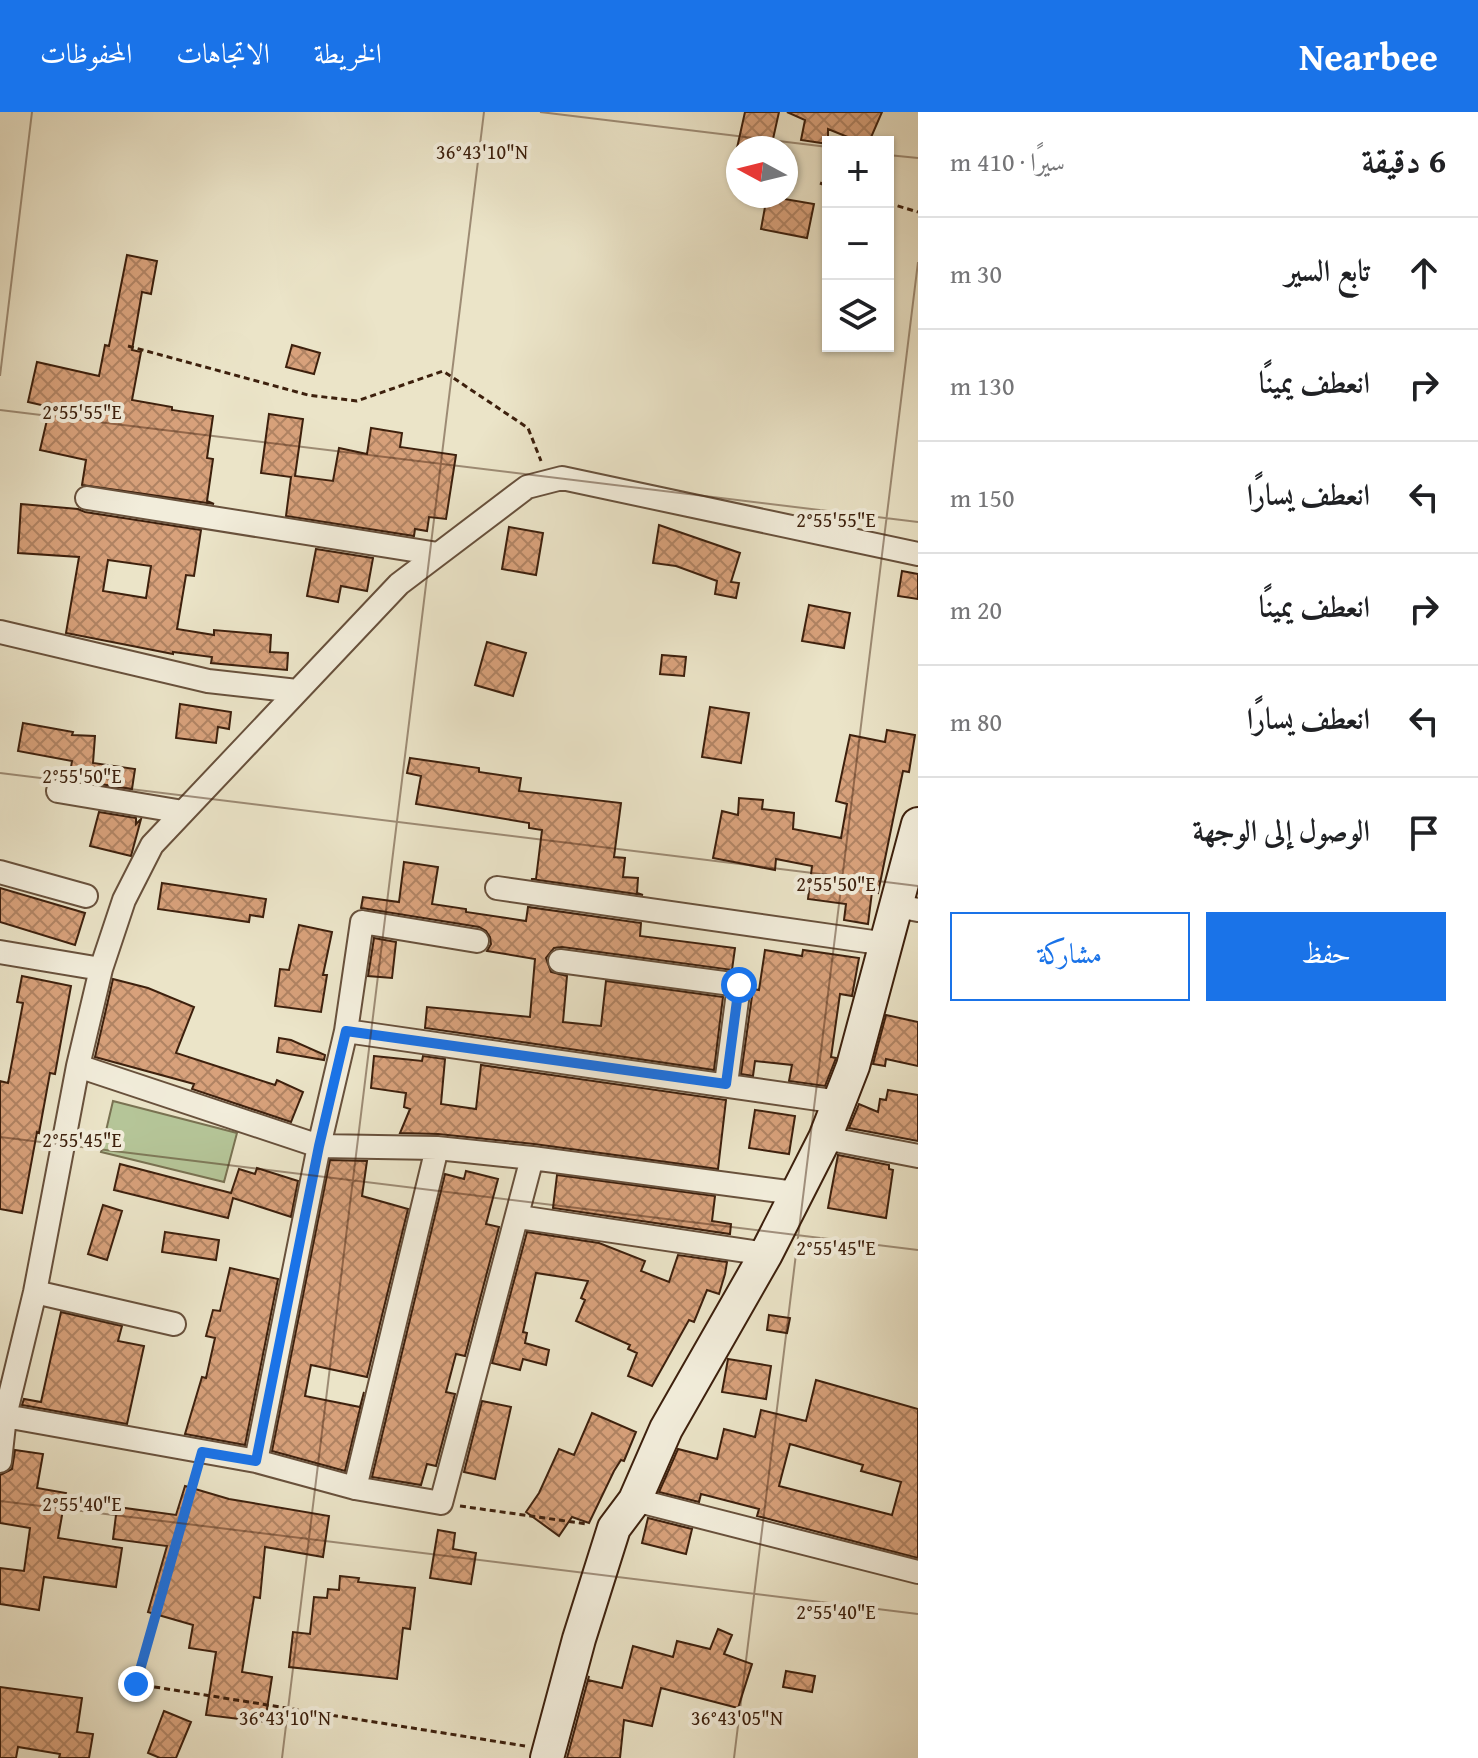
<!DOCTYPE html>
<html lang="ar">
<head>
<meta charset="utf-8">
<style>
  body { margin:0; font-family:"Gentium Book Plus",Amiri,serif; background:#f6f6f6; color:#202124; direction:rtl }
  .controls { position:absolute; right:24px; top:24px; display:grid; overflow:hidden; border-radius:0px; box-shadow:0 2px 6px #0004 }
  .controls button { width:72px; height:72px; display:grid; place-items:center; padding:0; border:0; border-bottom:2px solid #e0e0e0; background:#fff; color:#202124; font:40px sans-serif }
  .compass { position:absolute; left:726px; top:24px; width:72px; height:72px; border-radius:50%; background:#fff; box-shadow:0 2px 6px #0004; rotate:277deg }
  .stop { position:absolute; width:24px; height:24px; margin:-18px; border:6px solid #1a73e8; border-radius:50%; background:#fff }
  .stop.end { background:#1a73e8; border-color:#fff; box-shadow:0 2px 8px #0008 }
  .list { margin:0; padding:0; list-style:none }
  h2 { display:flex; justify-content:space-between; align-items:center; height:104px; margin:0; padding:0 32px; font-size:34px }
  h2 small { font-size:26px; font-weight:400; color:#757577 }
  .list li { display:grid; grid-template-columns:52px 1fr auto; gap:24px; align-items:center; box-sizing:border-box; height:112px; padding:0 32px; border-top:2px solid #e0e0e0 }
  .list b { display:block; font-size:30px; white-space:nowrap }
  .list em { font-size:26px; font-style:normal; color:#757577 }
  .actions { display:flex; gap:16px; padding:24px 32px }
  .actions a { flex:1; padding:18px 0; border:2px solid #1a73e8; border-radius:0px; text-align:center; font-size:28px; color:#1a73e8 }
  .actions .main { background:#1a73e8; color:#fff }
  .icon { flex:none; width:44px; height:44px; fill:none; stroke:currentColor; stroke-width:2; stroke-linecap:round; stroke-linejoin:round }
  .map { position:relative; flex:none; width:918px; height:1646px; overflow:hidden; direction:ltr }
  header { display:flex; align-items:center; gap:48px; box-sizing:border-box; height:112px; padding:0 40px; background:#1a73e8; color:#fff }
  header strong { font-size:38px }
  nav { display:flex; gap:44px; margin-inline-start:auto; font-size:28px }
  main { display:flex }
  aside { flex:1; background:#fff }
  .map>svg:first-child { display:block }
  .pitch { fill:#b5c598; stroke:#797252; stroke-width:2 }
  .building { fill:url(#building-cross-hatch); stroke:#3d200d; stroke-width:2; fill-rule:evenodd }
  .lines { fill:none; stroke-linecap:round; stroke-linejoin:round }
  .street-casing { stroke:#68513c; stroke-width:26 }
  .secondary-casing { stroke:#3d200d; stroke-width:36 }
  .path { stroke:#3d200d; stroke-width:3; stroke-dasharray:6 4; stroke-linecap:butt }
  .street { stroke:#f2eddb; stroke-width:22 }
  .secondary { stroke:#f2eddb; stroke-width:32 }
  .route { stroke:#1a73e8; stroke-width:10 }
  .ticks { fill:none; stroke:#3d200d; stroke-width:2; stroke-opacity:0.45 }
  .ticks-label { font-size:20px; text-anchor:middle; fill:#3d200d; stroke:#f2eddb; stroke-width:8; stroke-linejoin:round; paint-order:stroke }
</style>
</head>
<body>
<header>
<strong>Nearbee</strong>
<nav><a>الخريطة</a><a>الاتجاهات</a><a>المحفوظات</a></nav>
</header>
<main>
<aside>
<h2>6 دقيقة<small>سيرًا · 410 m</small></h2>
<ul class="list">
<li><svg class="icon" aria-label="ahead" viewBox="0 0 24 24"><path d="M12 20V5M6 11l6-6 6 6"/></svg><div><b>تابع السير</b></div><em>30 m</em></li>
<li><svg class="icon" aria-label="right" viewBox="0 0 24 24"><path d="M7 20v-9h11M14 6l5 5-5 5"/></svg><div><b>انعطف يمينًا</b></div><em>130 m</em></li>
<li><svg class="icon" aria-label="left" viewBox="0 0 24 24"><path d="M17 20v-9H6M10 6l-5 5 5 5"/></svg><div><b>انعطف يسارًا</b></div><em>150 m</em></li>
<li><svg class="icon" aria-label="right" viewBox="0 0 24 24"><path d="M7 20v-9h11M14 6l5 5-5 5"/></svg><div><b>انعطف يمينًا</b></div><em>20 m</em></li>
<li><svg class="icon" aria-label="left" viewBox="0 0 24 24"><path d="M17 20v-9H6M10 6l-5 5 5 5"/></svg><div><b>انعطف يسارًا</b></div><em>80 m</em></li>
<li><svg class="icon" aria-label="arrive" viewBox="0 0 24 24"><path d="M6 21V4h12l-3 4 3 4H6"/></svg><div><b>الوصول إلى الوجهة</b></div></li>
</ul>
<div class="actions"><a class="main">حفظ</a><a>مشاركة</a></div>
</aside>
<div class="map">
<svg width="918" height="1646" viewBox="0 0 918 1646">
  <defs>
    <pattern id="building-cross-hatch" width="8" height="8" patternUnits="userSpaceOnUse" patternTransform="scale(2)"><rect width="8" height="8" fill="#d8a17b"/><path d="M0 0l8 8M0 8l8-8" fill="none" stroke="#b08363"/></pattern>
  </defs>
  <rect width="100%" height="100%" fill="#ebe4c8"/>
  <filter id="stains"><feTurbulence type="fractalNoise" baseFrequency=".0025" numOctaves="4"/><feColorMatrix values="0 0 0 0 .2 0 0 0 0 .09 0 0 0 0 .02 0 0 0 .5 -.17"/></filter>
  <radialGradient id="worn" r=".72"><stop offset=".6" stop-color="#630" stop-opacity="0"/><stop offset="1" stop-color="#630" stop-opacity=".3"/></radialGradient>
  <path class="pitch" d="M113,989L237,1021L224,1070L101,1040Z"/>
  <path class="building" d="M745,0H779L771,36H737Z
    M787,0H882L869,30H860L828,17V32L801,28L805,8Z
    M767,84L814,92L807,126L761,117Z
    M127,143L157,149L151,182L142,180L132,238L141,240L132,288L172,295V298L213,304L207,346L213,347L207,389L214,392L82,373L86,348L40,338L50,295L28,290L37,250L99,264L105,233L109,234Z
    M292,233L320,241L314,262L286,255Z
    M269,302L303,307L295,364L333,369L339,336L367,342L371,316L402,321L400,335L456,343L446,407L429,405L427,419L415,417L414,424L286,404L291,365L261,361Z
    M21,392L78,397L85,400L201,418L194,464L186,463L177,517L214,523V518L271,523L270,540L288,541L287,558L211,551L212,545L173,540V542L66,521L79,445L18,441ZM108,448L151,454L146,486L103,479Z
    M659,413L740,441L731,470L739,471L736,486L715,482L717,469L676,454L653,451Z
    M509,415L543,421L536,463L502,457Z
    M316,437L373,446L367,479L341,474L338,490L307,484Z
    M902,459L918,462V487L898,484Z
    M809,493L850,501L844,536L802,529Z
    M487,530L526,541L513,584L475,573Z
    M662,543L686,545L684,564L660,562Z
    M180,592L231,600L229,617L218,615L216,631L176,626Z
    M710,595L749,601L741,651L702,645Z
    M23,611L73,620L72,623L95,624L93,651L135,657L132,677L69,667L72,649L18,639Z
    M887,618L915,623L909,660L903,659L878,781L872,780L868,812L844,808L846,792L808,787L812,754L776,747L775,758L713,746L722,699L738,703L739,686L763,688L762,697L794,701L793,717L841,726L847,692L836,689L850,623L885,630Z
    M410,646L479,656V660L521,666L519,679L621,691L614,745L625,746L623,765L638,766L637,781L643,783L531,767H536L542,718L529,716V711L416,692L421,664L407,661Z
    M99,700L136,706V712L141,707L131,744L90,734Z
    M404,750L438,755L432,792L466,797V800L526,809L528,795L641,811L640,824L735,836L732,858L562,835L554,836L546,846L551,860L567,864L563,910L601,914L606,869L723,885L714,958L425,916L427,895L530,905L535,847L487,839L491,832L490,825L486,819L479,815L361,796L363,785L399,790Z
    M162,771L266,787L263,805L250,803L249,810L158,797Z
    M0,776L85,801L75,833L0,810Z
    M299,813L332,820L323,863H327L321,900L275,894L280,857L289,858Z
    M374,826L396,830L392,866L368,864Z
    M765,838L802,844L803,838L859,846L852,884L840,882L831,945L836,946L825,974L789,969L792,953L755,949L753,964L741,962L753,877L759,878Z
    M22,864L71,874L55,962L50,961L39,1021L37,1020L22,1101L0,1097V969L8,971L23,891L17,890Z
    M113,867L148,876L194,895L176,941L275,973L277,968L303,980L291,1010L192,977L194,972L95,945Z
    M886,903L918,910V954L886,947L885,954L873,952Z
    M279,926L291,928L325,943L324,948L277,940Z
    M374,944L422,949L423,944L445,947L441,992L476,997L481,953L726,988L718,1057L534,1032L438,1022L400,1021L410,997L404,995L406,981L371,976Z
    M888,978L918,983V1029L849,1016L859,992L878,1000L880,987L886,988Z
    M755,998L795,1004L789,1042L749,1036Z
    M838,1043L889,1053V1057L893,1058L886,1106L828,1096Z
    M330,1048L367,1049L362,1084L408,1097L367,1265L311,1253L305,1284L360,1295L364,1280L345,1359L272,1339Z
    M120,1052L231,1081L239,1057L255,1062L257,1056L298,1069L291,1105L233,1086L228,1106L114,1078Z
    M466,1059L498,1067L486,1112L499,1115L465,1244L456,1242L446,1280L455,1282L436,1354L427,1352L421,1373L372,1365L445,1062L464,1067Z
    M557,1063L715,1084L712,1109L731,1112L730,1122L553,1096Z
    M103,1093L122,1099L107,1148L88,1142Z
    M165,1120L219,1128L216,1148L162,1140Z
    M527,1120L599,1131L645,1149L641,1159L669,1170L678,1143L727,1150L725,1162L719,1182L707,1178L694,1210L689,1208L652,1274L628,1264L637,1241L628,1237L630,1233L576,1209L585,1188L581,1186L588,1169L536,1161L523,1220L527,1221L525,1231L549,1238L546,1253L523,1247L520,1258L492,1251Z
    M230,1156L278,1167L245,1333L185,1322L202,1265L206,1266L215,1226L206,1224L213,1198L220,1199Z
    M61,1200L122,1214L118,1229L144,1234L127,1312L22,1293L24,1287L41,1290Z
    M769,1203L790,1206L787,1221L767,1218Z
    M728,1247L771,1254L766,1287L722,1280Z
    M816,1268L918,1297V1446L757,1404L759,1397L701,1382L699,1390L659,1380L678,1337L717,1347L724,1317L755,1325L761,1298L806,1309ZM790,1332L863,1353L861,1359L901,1370L892,1403L779,1374Z
    M482,1289L511,1295L495,1367L464,1360Z
    M592,1301L636,1320L624,1349L621,1348L614,1359L589,1411L572,1405L559,1424L526,1400L539,1381L559,1337L574,1343Z
    M15,1338L43,1342L37,1376L66,1381L58,1426L122,1436L116,1475L44,1465L39,1498L0,1492V1456L24,1459L30,1416L0,1411V1363L12,1357Z
    M185,1374L229,1387L329,1404L323,1445L265,1435L260,1486L254,1485L242,1560L272,1565L265,1610L206,1603L216,1540L189,1536L193,1513L148,1500L167,1434L113,1427L117,1395L176,1403Z
    M648,1406L692,1417L686,1442L642,1431Z
    M438,1418L455,1421L453,1437L476,1441L471,1472L430,1466Z
    M340,1464L359,1466L358,1470L415,1476L410,1517L403,1516L397,1567L289,1555L293,1520L310,1522L314,1485L327,1486L328,1477L339,1478Z
    M718,1517L732,1523L724,1542L752,1552L738,1596L661,1576L652,1614L624,1608L620,1646H567L589,1564L588,1568L622,1576L633,1534L673,1545L677,1529L710,1537Z
    M786,1559L815,1564L812,1580L783,1575Z
    M0,1575L82,1586L77,1620L93,1622L89,1646H59L60,1642L18,1635L16,1646H0Z
    M164,1599L191,1610L176,1646H160L148,1641Z"/>
  <g class="lines">
    <g class="street-casing">
      <path id="street" d="M87,386L438,442
        M0,520L208,569L297,579
        M58,679L183,700
        M0,760L86,784
        M497,776L887,832
        M897,794L918,798
        M0,840L101,857
        M560,849L739,873L726,972
        M346,919L839,990
        M78,954L319,1034L437,1036L532,1046L795,1081
        M825,1026L918,1044
        M519,1105L766,1142
        M35,1180L174,1212
        M5,1304L256,1349L355,1376L441,1391L532,1046
        M0,1349L5,1304L35,1180L78,954L101,857L124,788L152,733L399,472L527,375L562,366L918,442
        M256,1349L319,1034L346,919L362,810L477,829
        M355,1376L437,1036
        M635,1388L918,1460"/>
    </g>
    <g class="secondary-casing">
      <path id="secondary" d="M547,1646L579,1527L614,1416L635,1388L666,1317L766,1142L825,1026L853,954L918,712"/>
    </g>
    <path class="path" d="M820,71L828,74
      M888,91L918,100
      M128,234L308,283L357,289L443,259L528,316L541,349
      M197,1359L136,1572L525,1634
      M460,1394L587,1412"/>
    <use href="#street" class="street"/>
    <use href="#secondary" class="secondary"/>
  </g>
  <g class="lines">
    <path class="route" d="M136,1572L202,1340L256,1349L319,1034L346,919L726,972L739,873"/>
  </g>
  <path class="ticks" d="M540,0L828,35M888,43L918,46M0,264L32,0M0,298L918,410M0,661L918,774M0,1025L918,1138M0,1389L918,1502M282,1646L484,0M734,1646L918,150"/>
  <g class="ticks-label">
    <text x="482" y="47">36°43'10"N</text>
    <text x="82" y="307">2°55'55"E</text>
    <text x="836" y="415">2°55'55"E</text>
    <text x="82" y="671">2°55'50"E</text>
    <text x="836" y="779">2°55'50"E</text>
    <text x="82" y="1035">2°55'45"E</text>
    <text x="836" y="1143">2°55'45"E</text>
    <text x="82" y="1399">2°55'40"E</text>
    <text x="836" y="1507">2°55'40"E</text>
    <text x="285" y="1613">36°43'10"N</text>
    <text x="737" y="1613">36°43'05"N</text>
  </g>
  <rect width="100%" height="100%" filter="url(#stains)"/>
  <rect width="100%" height="100%" fill="url(#worn)"/>
</svg>
<div class="controls">
<button>+</button>
<button>−</button>
<button><svg class="icon" aria-label="layers" viewBox="0 0 24 24"><path d="M12 4l9 5-9 5-9-5zM3 14l9 5 9-5"/></svg></button>
</div>
<svg class="compass" viewBox="-18 -18 36 36"><path d="M0-13l5 13h-10z" fill="#e53935"/><path d="M0 13l5-13h-10z" fill="#757577"/></svg>
<div class="stop" style="left:739px;top:873px"></div>
<div class="stop end" style="left:136px;top:1572px"></div>
</div>
</main>
</body>
</html>
